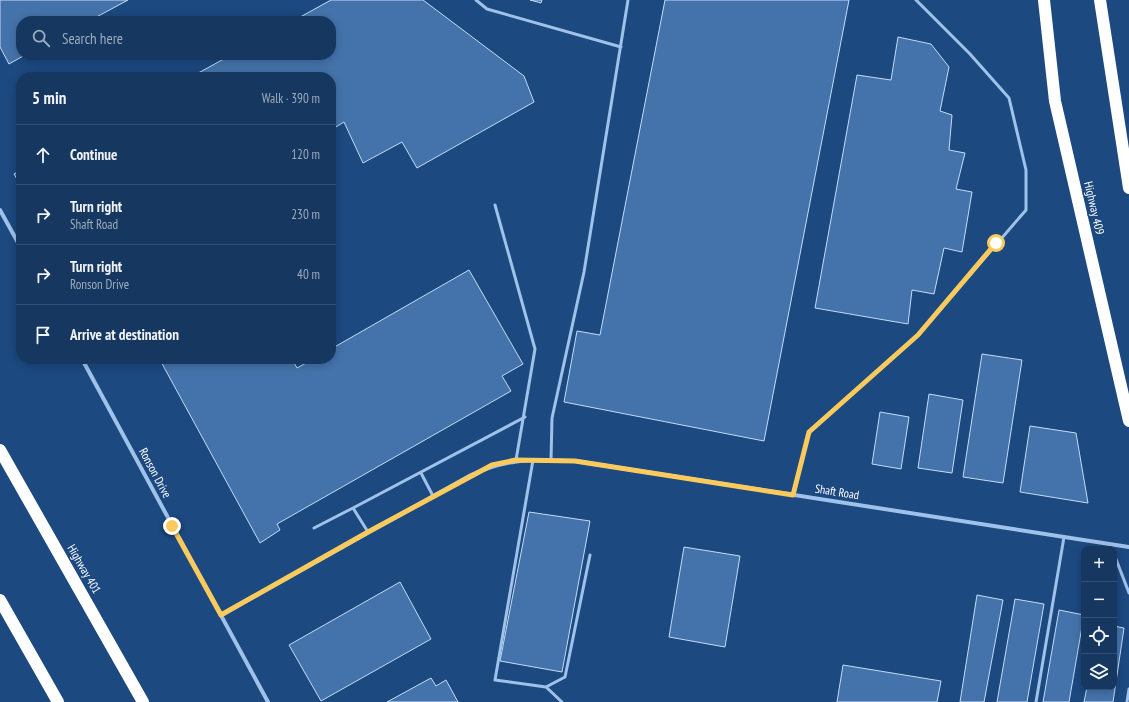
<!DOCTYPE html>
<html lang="en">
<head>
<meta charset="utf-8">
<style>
  body { margin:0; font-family:"PT Sans Narrow",sans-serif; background:#224269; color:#f1f3f6 }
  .controls { position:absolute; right:12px; bottom:12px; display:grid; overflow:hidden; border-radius:8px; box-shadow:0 2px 10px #0003 }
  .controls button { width:36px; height:36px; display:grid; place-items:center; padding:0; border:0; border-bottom:1px solid #345175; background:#153760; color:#f1f3f6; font:20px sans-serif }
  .stop { position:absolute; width:12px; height:12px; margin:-9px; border:3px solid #fbca5d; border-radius:50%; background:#fff }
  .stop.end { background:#fbca5d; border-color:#fff; box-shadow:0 1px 4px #0008 }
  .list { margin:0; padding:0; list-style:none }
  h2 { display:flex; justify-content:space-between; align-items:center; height:52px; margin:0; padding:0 16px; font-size:17px }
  h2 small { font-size:13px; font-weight:400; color:#9dacbd }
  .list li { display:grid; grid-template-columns:26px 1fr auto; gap:12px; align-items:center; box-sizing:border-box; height:60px; padding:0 16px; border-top:1px solid #345175 }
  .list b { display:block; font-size:15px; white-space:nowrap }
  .list p { margin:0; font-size:13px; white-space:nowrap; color:#9dacbd }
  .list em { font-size:13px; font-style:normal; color:#9dacbd }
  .icon { flex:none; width:22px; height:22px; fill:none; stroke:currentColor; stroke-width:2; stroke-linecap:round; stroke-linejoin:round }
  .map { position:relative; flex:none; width:1129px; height:702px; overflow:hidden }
  .search { position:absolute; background:#153760; box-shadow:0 2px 10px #0003; left:16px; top:16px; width:320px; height:44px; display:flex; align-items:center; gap:10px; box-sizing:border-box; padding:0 14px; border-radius:16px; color:#9dacbd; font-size:15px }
  .panel { position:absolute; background:#153760; box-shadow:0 2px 10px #0003; left:16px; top:72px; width:320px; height:292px; border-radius:16px }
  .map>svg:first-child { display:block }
  .building { fill:#4473ab; stroke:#c4dcf7 }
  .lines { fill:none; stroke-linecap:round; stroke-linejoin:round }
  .lane { stroke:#9fc2ea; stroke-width:3 }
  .street { stroke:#9fc2ea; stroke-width:4 }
  .highway { stroke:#fff; stroke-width:12 }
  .route { stroke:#fbca5d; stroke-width:5 }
  .labels { text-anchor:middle; stroke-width:3; stroke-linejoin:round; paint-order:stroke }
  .street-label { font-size:12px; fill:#fff; stroke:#1c4980 }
</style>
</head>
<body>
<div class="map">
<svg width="1129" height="702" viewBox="0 0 1129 702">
  <rect width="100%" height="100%" fill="#1c4980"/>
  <path class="building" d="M0,0H128L89,21H21V55H25L9,64L0,47Z
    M331,0H423L524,76L534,102L417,168L402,142L363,163L344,122L331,130V77H191L231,55H331V21H293Z
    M530,0H542L541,3Z
    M665,0H849L764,441L564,402L577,331L600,335Z
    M898,37L931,44L949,67L940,111L952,115L949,150L965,153L956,189L972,192L962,252L944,248L934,294L912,290L908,324L815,308L857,75L891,80Z
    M21,170V186L14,174Z
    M469,270L523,364L502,376L511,391L277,524L280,530L260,543L160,360L292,359L297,368L313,359H331V349Z
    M982,354L1022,360L1003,483L963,477Z
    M929,394L963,400L952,473L918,468Z
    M880,412L909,417L901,469L872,464Z
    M1030,426L1076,433L1088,503L1020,492Z
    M529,512L590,521L562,672L500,661Z
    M684,547L740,556L725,647L669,637Z
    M400,582L431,639L321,701L289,645Z
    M977,595L1003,600L984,702H960Z
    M1015,599L1044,604L1027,702H997Z
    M1059,610L1084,615L1069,702H1043Z
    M1114,626L1124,628L1113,702H1084L1087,687H1114Z
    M843,665L941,681L937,702H837Z
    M431,678L436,686L446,680L458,702H387Z"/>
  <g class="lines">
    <path class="lane" d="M476,0L487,9L621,47
      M495,205L535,349L516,460
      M533,460L495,680L546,687L562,702
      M551,460L552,418L584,272L628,0
      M421,473L433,496
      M793,495L809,432L918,335L1026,210V170L1009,98L970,54L916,0
      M353,508L525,417
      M314,528L353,508L368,532
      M1114,554L1129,593
      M546,687L565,677L590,555
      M1036,702L1064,537
      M1127,702L1129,689"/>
    <path class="street" d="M0,210L21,248
      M82,359L268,702
      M221,615L471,475C510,457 533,460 575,461L1129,547"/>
    <path class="highway" d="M1044,0L1055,101L1129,421
      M1100,0L1129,188
      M0,450L143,702
      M0,600L58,702"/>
  </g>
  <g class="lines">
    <path class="route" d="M172,526L221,615L368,532L492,465L516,460L575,461L793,495L809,432L918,335L996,243"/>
  </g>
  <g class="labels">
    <g class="street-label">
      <text transform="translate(1094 208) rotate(77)" y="4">Highway 409</text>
      <text transform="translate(155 473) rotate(62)" y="4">Ronson Drive</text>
      <text transform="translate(837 492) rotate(9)" y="4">Shaft Road</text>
      <text transform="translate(84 569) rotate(60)" y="4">Highway 401</text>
    </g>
  </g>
</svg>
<div class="controls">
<button>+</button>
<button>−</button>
<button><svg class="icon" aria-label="locate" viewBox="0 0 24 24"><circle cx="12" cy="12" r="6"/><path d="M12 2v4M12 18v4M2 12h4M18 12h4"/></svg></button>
<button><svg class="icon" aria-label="layers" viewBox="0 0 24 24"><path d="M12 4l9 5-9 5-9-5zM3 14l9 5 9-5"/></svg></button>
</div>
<div class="stop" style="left:996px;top:243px"></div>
<div class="stop end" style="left:172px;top:526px"></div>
<div class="search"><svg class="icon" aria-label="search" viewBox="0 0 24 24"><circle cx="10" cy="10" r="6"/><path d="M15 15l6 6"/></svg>Search here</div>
<section class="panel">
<h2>5 min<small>Walk · 390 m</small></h2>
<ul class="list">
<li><svg class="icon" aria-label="ahead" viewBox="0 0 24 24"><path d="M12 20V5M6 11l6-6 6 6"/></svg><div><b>Continue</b></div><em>120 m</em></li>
<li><svg class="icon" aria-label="right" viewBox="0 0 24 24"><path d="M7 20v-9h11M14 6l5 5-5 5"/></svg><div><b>Turn right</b><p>Shaft Road</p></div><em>230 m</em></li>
<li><svg class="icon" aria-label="right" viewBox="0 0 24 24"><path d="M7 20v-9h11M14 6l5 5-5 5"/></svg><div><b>Turn right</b><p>Ronson Drive</p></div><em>40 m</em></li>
<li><svg class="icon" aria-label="arrive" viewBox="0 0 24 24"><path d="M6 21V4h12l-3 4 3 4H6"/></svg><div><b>Arrive at destination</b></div></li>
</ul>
</section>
</div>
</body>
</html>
